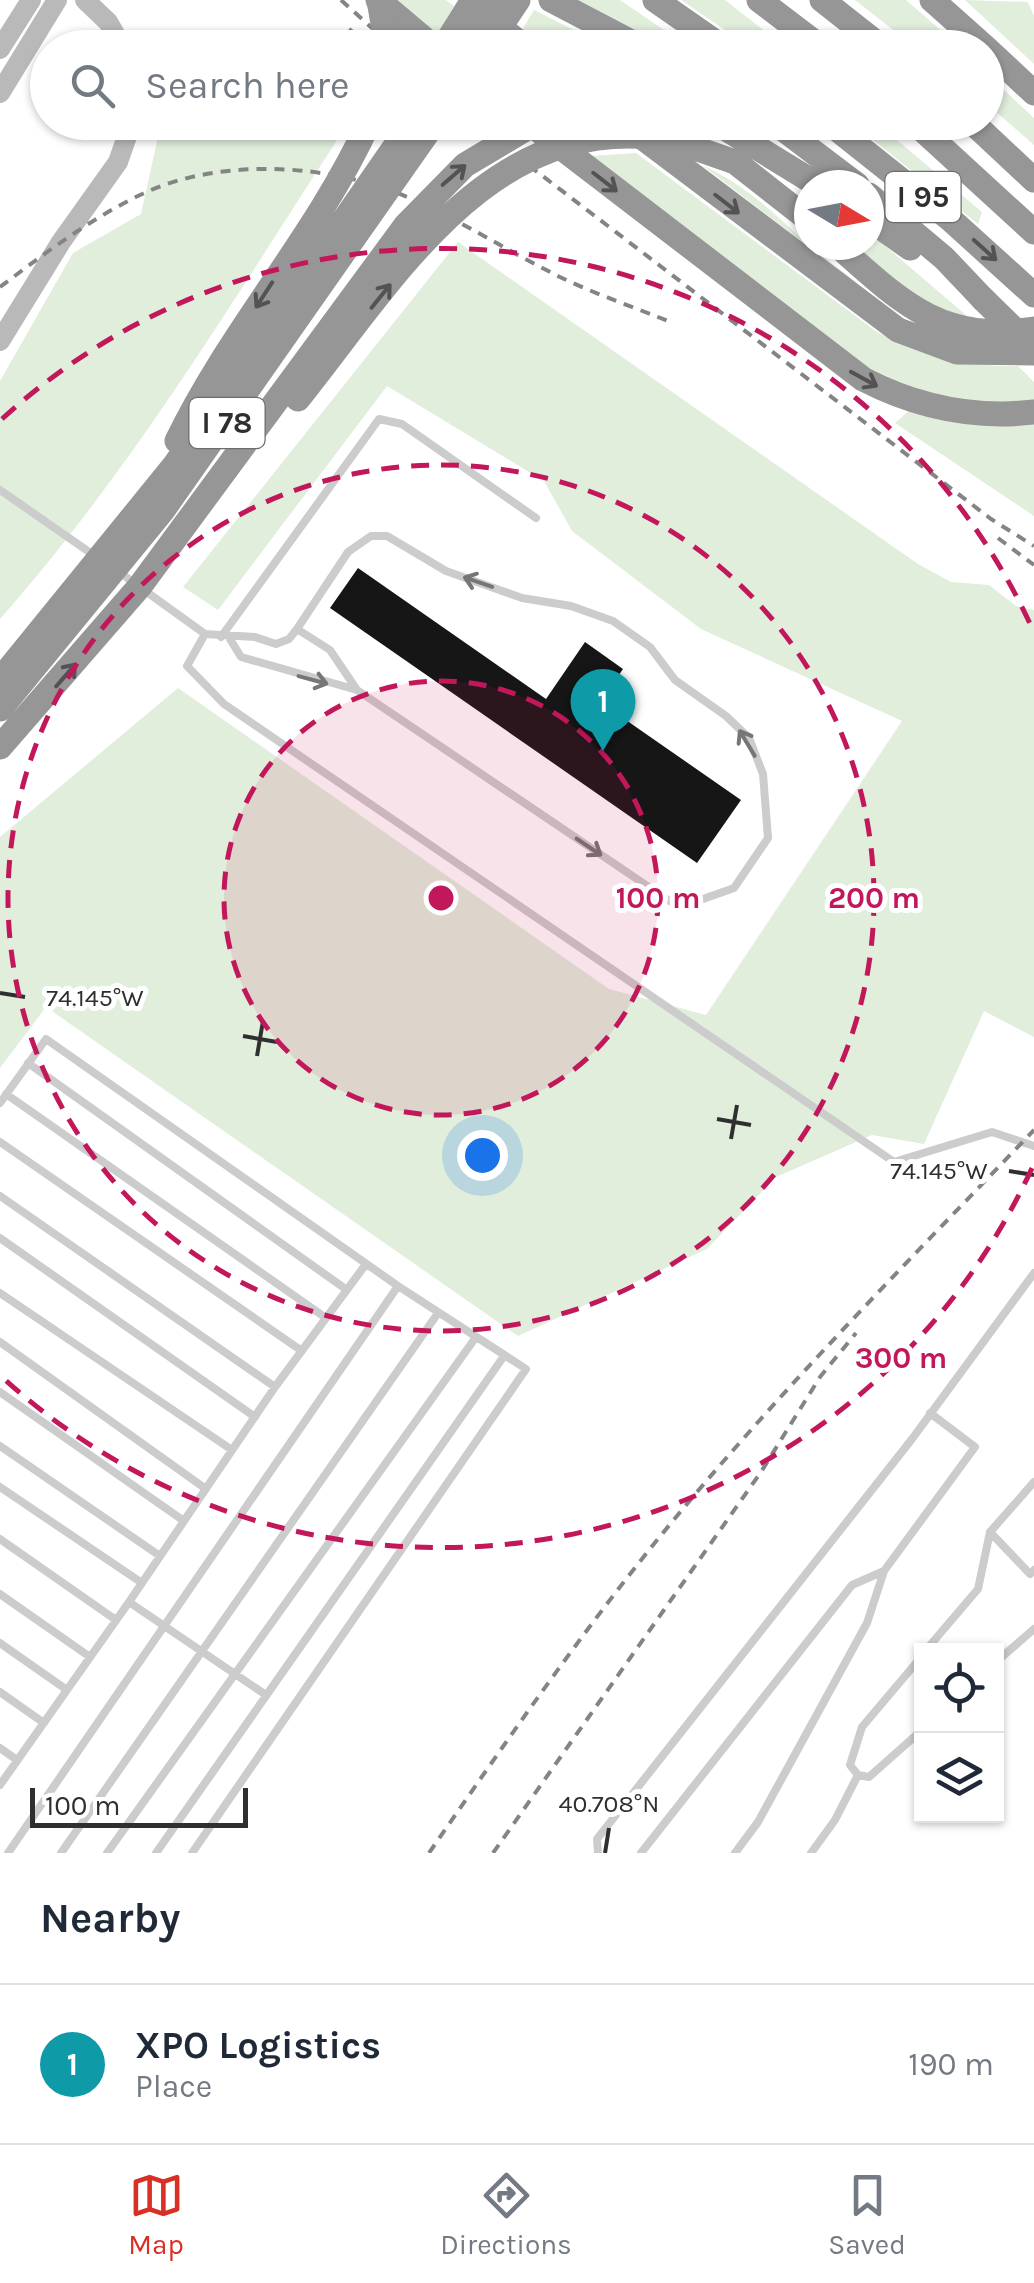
<!DOCTYPE html>
<html lang="en">
<head>
<meta charset="utf-8">
<style>
  body { margin:0; font-family:Karla,sans-serif; background:#f2f2f3; color:#1f2937 }
  .controls { position:absolute; right:30px; bottom:30px; display:grid; overflow:hidden; border-radius:0px; box-shadow:0 2px 8px #0004 }
  .controls button { width:90px; height:90px; display:grid; place-items:center; padding:0; border:0; border-bottom:2px solid #e0e1e3; background:#fff; color:#1f2937; font:50px sans-serif }
  .compass { position:absolute; left:794px; top:170px; width:90px; height:90px; border-radius:50%; background:#fff; box-shadow:0 2px 8px #0004; rotate:100deg }
  .scale { position:absolute; left:30px; bottom:25px; width:218px; box-sizing:border-box; padding-left:10px; border:5px solid #2f2f2f; border-top:0; font-size:28px; line-height:35px; white-space:nowrap; color:#2f2f2f; -webkit-text-stroke:8px #fff; paint-order:stroke }
  .you { position:absolute; left:482px; top:1155px; width:35px; height:35px; margin:-25px; border:8px solid #fff; border-radius:50%; background:#1a73e8; box-shadow:0 0 0 15px #1a73e833 }
  .badge { display:grid; place-items:center; width:65px; height:65px; border-radius:50%; background:#d93025; color:#fff; font-size:32px; font-weight:700 }
  .pin { position:absolute; translate:-50% -82px; filter:drop-shadow(0 2px 5px #0008) }
  .pin::after { content:''; position:absolute; top:52px; width:35px; height:30px; background:inherit; clip-path:polygon(0 0,100% 0,50% 100%) }
  .list { margin:0; padding:0; list-style:none }
  h2 { display:flex; justify-content:space-between; align-items:center; height:130px; margin:0; padding:0 40px; font-size:42px }
  h2 small { font-size:32px; font-weight:400; color:#747a83 }
  .list li { display:grid; grid-template-columns:65px 1fr auto; gap:30px; align-items:center; box-sizing:border-box; height:160px; padding:0 40px; border-top:2px solid #e0e1e3 }
  .list b { display:block; font-size:38px; white-space:nowrap }
  .list p { margin:0; font-size:32px; white-space:nowrap; color:#747a83 }
  .list em { font-size:32px; font-style:normal; color:#747a83 }
  .icon { flex:none; width:55px; height:55px; fill:none; stroke:currentColor; stroke-width:2; stroke-linecap:round; stroke-linejoin:round }
  .map { position:relative; flex:none; width:1034px; height:1853px; overflow:hidden }
  .search { position:absolute; background:#fff; box-shadow:0 2px 8px #0004; left:30px; right:30px; top:30px; height:110px; display:flex; align-items:center; gap:25px; box-sizing:border-box; padding:0 35px; border-radius:55px; color:#747a83; font-size:38px }
  .sheet { height:290px; background:#fff }
  nav { display:flex; justify-content:space-around; align-items:center; box-sizing:border-box; height:140px; border-top:2px solid #e0e1e3; background:#fff; font-size:28px; color:#747a83 }
  nav a { display:grid; justify-items:center; gap:5px }
  nav .on { color:#d93025 }
  .map>svg:first-child { display:block }
  .green { fill:#e1eedc }
  .building { fill:#161616 }
  .lines { fill:none; stroke-linecap:round; stroke-linejoin:round }
  .lane { stroke:#ccc; stroke-width:8 }
  .secondary { stroke:#b9b9b9; stroke-width:20 }
  .highway { stroke:#969696; stroke-width:25 }
  .rail { stroke:#848484; stroke-width:4; stroke-dasharray:10 8; stroke-linecap:butt }
  .highway-bridge { stroke:#969696; stroke-width:25 }
  .oneway { stroke:#535353 }
  .oneway2 { stroke:#767676 }
  .ticks { fill:none; stroke:#2f2f2f; stroke-width:4 }
  .ring { fill:none; stroke:#c2185b; stroke-width:5; stroke-dasharray:18 12 }
  .labels { text-anchor:middle; stroke-width:10; stroke-linejoin:round; paint-order:stroke }
  .shield { fill:#fff; stroke:#6d6d6d; stroke-width:2.5 }
  .shield-label { font-size:30px; font-weight:bold; fill:#2f2f2f }
  .ticks-label { font-size:25px; text-anchor:middle; fill:#2f2f2f; stroke:#fff; stroke-width:10; stroke-linejoin:round; paint-order:stroke }
  .centre { fill:#c2185b; stroke:#fff; stroke-width:5 }
  .ring-label { font-size:30px; text-anchor:middle; font-weight:bold; fill:#c2185b; stroke:#fff; stroke-width:10; stroke-linejoin:round; paint-order:stroke }
</style>
</head>
<body>
<div class="map">
<svg width="1034" height="1853" viewBox="0 0 1034 1853">
  <rect width="100%" height="100%" fill="#fff"/>
  <path class="green" d="M394,0H446L454,6L436,37Z
    M578,0H620L689,47H669Z
    M681,0H725L785,47H750Z
    M855,0H906L960,47H915Z
    M965,0L1028,2L1034,16V64Z
    M534,10L608,47H542L520,33Z
    M986,73L1034,118V145L987,104Z
    M161,123H318L339,137C232,302 131,471 0,619V381L73,253L141,214Z
    M852,123H877L982,212L978,224Z
    M636,153L877,332C924,355 965,367 1018,366L1034,382V403C974,408 917,393 864,365L590,156Z
    M702,165C749,187 773,213 809,245C827,260 851,277 870,294Z
    M869,232L974,322L926,309L849,245H869Z
    M458,242L918,564L951,582L989,585L1016,606L1034,610V1037L984,1011L924,1144L872,1135L776,1177L707,1249L518,1336L46,1007L0,1068V837L178,688L609,989L706,1015L902,721L701,629L572,531L544,481L387,386L218,610L183,587Z
    M910,410L1034,422V516L895,423Z"/>
  <path class="building" d="M358,568L546,699L585,642L623,669L600,702L741,800L697,863L330,608Z"/>
  <g class="lines">
    <path class="lane" d="M0,490L95,556
      M119,572L205,634L255,637L276,644L289,639L297,629L348,552L371,536H387L446,571L522,598L571,606L613,621L650,647L675,680L726,716L749,738L763,774L768,838L734,888L689,904L671,902L357,690L241,657L230,639
      M297,629L330,650L357,690
      M205,634L187,666L224,704L894,1162L992,1132L1034,1146
      M221,637L379,419L402,424L536,518
      M28,1063L347,1290
      M6,1094L326,1318
      M0,1103L46,1039L398,1286
      M0,1142L302,1351
      M0,1196L275,1387L366,1264
      M0,1238L255,1417
      M0,1293L232,1450
      M0,1342L206,1489
      M0,1392L184,1521
      M0,1446L160,1556
      M1034,1482L990,1532L1030,1574L1034,1570
      M0,1487L142,1583
      M0,1539L116,1620
      M0,1594L90,1657
      M0,1643L67,1690
      M926,1650L978,1589L990,1532
      M922,1656L862,1727L850,1765L858,1775L869,1777L922,1730
      M996,1662L1034,1629
      M0,1692L44,1723
      M266,1695L129,1602L275,1387
      M0,1748L17,1760
      M0,1785L129,1602
      M8,1853L398,1286L526,1369L192,1853
      M61,1853L438,1313
      M107,1853L476,1337
      M156,1853L504,1356
      M598,1853L597,1839L912,1439L1034,1273
      M641,1853L852,1585L884,1571
      M735,1853L758,1822L867,1623L884,1571L975,1447L930,1413
      M811,1853L835,1820L858,1775"/>
    <path class="secondary" d="M85,0L108,22L123,48
      M0,49L31,0
      M0,93L57,0
      M0,341L61,242L118,162L132,122"/>
    <path class="highway" d="M378,0L435,48
      M551,0L643,48
      M655,0L724,48
      M759,0L822,48
      M822,0L883,48
      M932,0L986,48
      M485,15L526,48
      M986,48L1034,93
      M528,122L863,379C917,407 973,419 1034,412
      M622,122L898,330L957,352L1034,353
      M715,122L818,185
      M774,122L857,185
      M828,122L950,219L1034,295
      M914,122L1034,232
      M972,122L1034,180
      M672,140L735,162L809,220
      M869,195L944,258L983,299
      M869,219L910,248
      M837,245C902,303 941,343 1034,329"/>
    <path class="rail" d="M341,0L394,48
      M349,29L374,48
      M472,122L991,519L1034,546
      M0,287C44,254 90,219 140,195C218,157 329,163 407,197C458,219 506,250 556,275C592,293 631,306 668,321
      M998,538L1034,565
      M429,1853C503,1746 576,1640 658,1539C775,1395 906,1264 1034,1130
      M493,1853L761,1472L820,1377L856,1333"/>
    <path class="highway-bridge" d="M379,0L387,48
      M443,48L473,0
      M463,48L495,0
      M486,48L518,0
      M983,299L1034,349
      M298,399C395,278 492,108 672,140
      M177,441C231,329 317,236 369,122
      M0,680L174,466L412,122
      M0,709L163,510L435,122
      M0,747L140,586L406,225L465,165L537,122"/>
  </g>
  <defs><path id="oneway-shaft" d="M-6 0H5M1.5-3L5.5 0L1.5 3" fill="none" stroke-width="1.6" stroke-linecap="round" stroke-linejoin="round" transform="scale(2.5)"/></defs>
  <g class="oneway">
    <use href="#oneway-shaft" transform="translate(454 175) rotate(-41)"/>
    <use href="#oneway-shaft" transform="translate(605 182) rotate(38)"/>
    <use href="#oneway-shaft" transform="translate(727 204) rotate(38)"/>
    <use href="#oneway-shaft" transform="translate(985 250) rotate(42)"/>
    <use href="#oneway-shaft" transform="translate(264 295) rotate(123)"/>
    <use href="#oneway-shaft" transform="translate(381 296) rotate(-51)"/>
    <use href="#oneway-shaft" transform="translate(864 379) rotate(29)"/>
    <use href="#oneway-shaft" transform="translate(66 675) rotate(-49)"/>
  </g>
  <g class="oneway2">
    <use href="#oneway-shaft" transform="translate(478 582) rotate(-161)"/>
    <use href="#oneway-shaft" transform="translate(313 680) rotate(15)"/>
    <use href="#oneway-shaft" transform="translate(747 743) rotate(-121)"/>
    <use href="#oneway-shaft" transform="translate(589 847) rotate(34)"/>
  </g>
  <path class="ticks" d="M0,993L25,997M243,1036L277,1042M257,1056L263,1021M717,1119L751,1125M731,1139L737,1105M1009,1171L1034,1175M605,1853L609,1828"/>
  <circle cx="441" cy="898" r="217" fill="#c2185b" fill-opacity=".12"/>
  <g class="ring">
    <circle cx="441" cy="898" r="217"/>
    <circle cx="441" cy="898" r="433"/>
    <path d="M1032 1168A650 650 0 0 1 2 1377M2 419A650 650 0 0 1 1032 628"/>
  </g>
  <g class="labels">
    <g class="shield">
      <rect x="885.5" y="172" width="75" height="50" rx="8"/>
      <rect x="189.5" y="398" width="75" height="50" rx="8"/>
    </g>
    <g class="shield-label">
      <text x="923" y="207">I 95</text>
      <text x="227" y="433">I 78</text>
    </g>
  </g>
  <g class="ticks-label">
    <text x="95" y="1006">74.145°W</text>
    <text x="939" y="1179">74.145°W</text>
    <text x="609" y="1812">40.708°N</text>
  </g>
  <circle cx="441" cy="898" r="15" class="centre"/>
  <g class="ring-label">
    <text x="658" y="908">100 m</text>
    <text x="874" y="908">200 m</text>
    <text x="901" y="1368">300 m</text>
  </g>
</svg>
<div class="controls">
<button><svg class="icon" aria-label="locate" viewBox="0 0 24 24"><circle cx="12" cy="12" r="6"/><path d="M12 2v4M12 18v4M2 12h4M18 12h4"/></svg></button>
<button><svg class="icon" aria-label="layers" viewBox="0 0 24 24"><path d="M12 4l9 5-9 5-9-5zM3 14l9 5 9-5"/></svg></button>
</div>
<svg class="compass" viewBox="-18 -18 36 36"><path d="M0-13l5 13h-10z" fill="#e53935"/><path d="M0 13l5-13h-10z" fill="#747a83"/></svg>
<div class="scale">100 m</div>
<div class="you"></div>
<div class="pin badge" style="left:603px;top:751px;background:#0f9aa8">1</div>
<div class="search"><svg class="icon" aria-label="search" viewBox="0 0 24 24"><circle cx="10" cy="10" r="6"/><path d="M15 15l6 6"/></svg>Search here</div>
</div>
<section class="sheet">
<h2>Nearby<small></small></h2>
<ul class="list">
<li><span class="badge" style="background:#0f9aa8">1</span><div><b>XPO Logistics</b><p>Place</p></div><em>190 m</em></li>
</ul>
</section>
<nav>
<a class="on"><svg class="icon" aria-label="map" viewBox="0 0 24 24"><path d="M3 6l6-2 6 2 6-2v14l-6 2-6-2-6 2zM9 4v14M15 6v14"/></svg>Map</a>
<a><svg class="icon" aria-label="directions" viewBox="0 0 24 24"><path d="M12 3l9 9-9 9-9-9zM9 14v-3h6M13 9l2 2-2 2"/></svg>Directions</a>
<a><svg class="icon" aria-label="saved" viewBox="0 0 24 24"><path d="M7 4h10v16l-5-4-5 4z"/></svg>Saved</a>
</nav>
</body>
</html>
